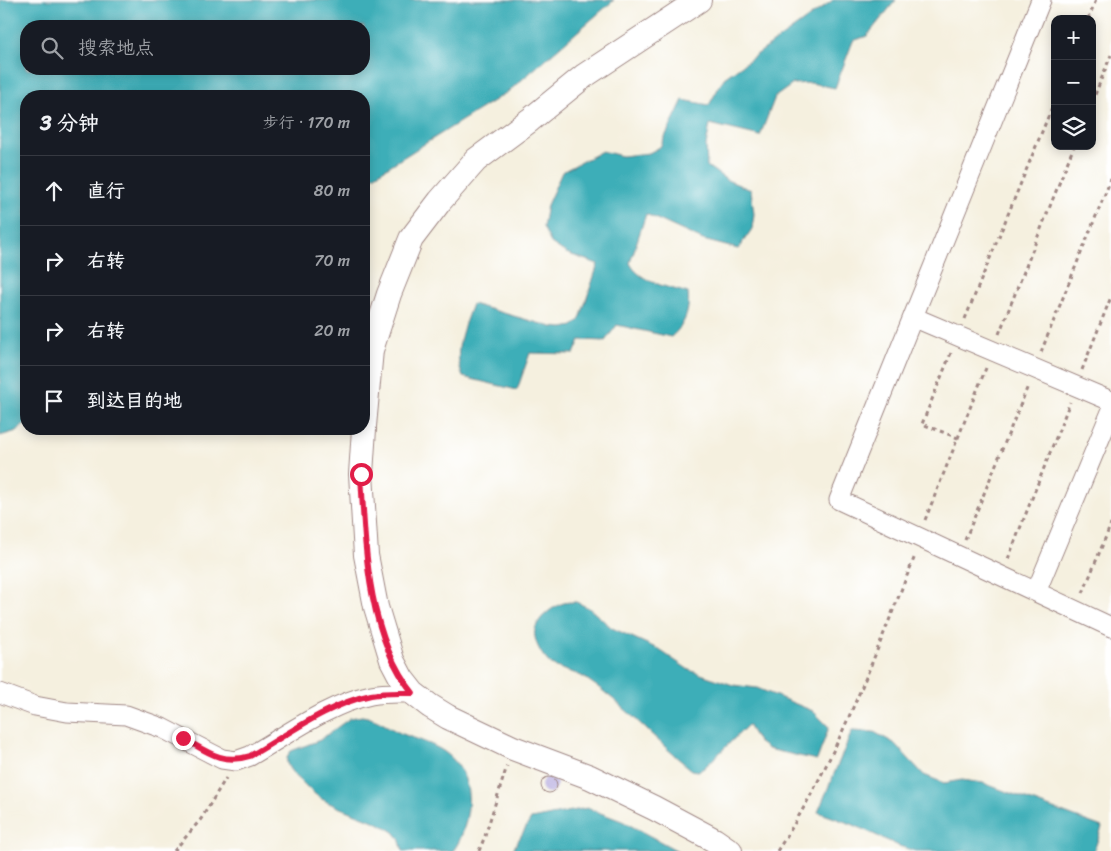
<!DOCTYPE html>
<html lang="zh">
<head>
<meta charset="utf-8">
<style>
  body { margin:0; font-family:Sriracha,"LXGW WenKai TC",sans-serif; background:#20242c; color:#f1f3f6 }
  .controls { position:absolute; right:15px; top:15px; display:grid; overflow:hidden; border-radius:10px; box-shadow:0 2px 12px #0003 }
  .controls button { width:45px; height:45px; display:grid; place-items:center; padding:0; border:0; border-bottom:1px solid #363941; background:#171b24; color:#f1f3f6; font:25px sans-serif }
  .stop { position:absolute; width:15px; height:15px; margin:-11px; border:4px solid #e11d48; border-radius:50%; background:#fff }
  .stop.end { background:#e11d48; border-color:#fff; box-shadow:0 1px 5px #0008 }
  .list { margin:0; padding:0; list-style:none }
  h2 { display:flex; justify-content:space-between; align-items:center; height:65px; margin:0; padding:0 20px; font-size:21px }
  h2 small { font-size:16px; font-weight:400; color:#9ea1a6 }
  .list li { display:grid; grid-template-columns:32px 1fr auto; gap:15px; align-items:center; box-sizing:border-box; height:70px; padding:0 20px; border-top:1px solid #363941 }
  .list b { display:block; font-size:19px; white-space:nowrap }
  .list em { font-size:16px; font-style:normal; color:#9ea1a6 }
  .icon { flex:none; width:28px; height:28px; fill:none; stroke:currentColor; stroke-width:2; stroke-linecap:round; stroke-linejoin:round }
  .map { position:relative; flex:none; width:1111px; height:851px; overflow:hidden }
  .search { position:absolute; background:#171b24; box-shadow:0 2px 12px #0003; left:20px; top:20px; width:350px; height:55px; display:flex; align-items:center; gap:12px; box-sizing:border-box; padding:0 18px; border-radius:20px; color:#9ea1a6; font-size:19px }
  .panel { position:absolute; background:#171b24; box-shadow:0 2px 12px #0003; left:20px; top:90px; width:350px; height:345px; border-radius:20px }
  .map>svg:first-child { display:block }
  .water { fill:#3eaeb8; stroke:#446672; fill-rule:evenodd }
  .building { fill:#aea3dc }
  .lines { fill:none; stroke-linecap:round; stroke-linejoin:round }
  .minor-casing { stroke:#a08885; stroke-width:21 }
  .tertiary-casing { stroke:#a08885; stroke-width:26 }
  .path { stroke:#a08885; stroke-width:3; stroke-dasharray:4 4; stroke-linecap:butt }
  .minor { stroke:#fff; stroke-width:19 }
  .tertiary { stroke:#fff; stroke-width:24 }
  .route { stroke:#e11d48; stroke-width:6 }
</style>
</head>
<body>
<div class="map">
<svg width="1111" height="851" viewBox="0 0 1111 851">
  <rect width="100%" height="100%" fill="#fff"/>
  <filter id="ink" filterUnits="userSpaceOnUse"><feTurbulence type="fractalNoise" baseFrequency=".02" numOctaves="2"/><feDisplacementMap in="SourceGraphic" scale="10" xChannelSelector="R" yChannelSelector="G"/><feConvolveMatrix kernelMatrix="1 2 1 2 8 2 1 2 1" color-interpolation-filters="sRGB"/></filter>
  <filter id="wash" filterUnits="userSpaceOnUse"><feTurbulence type="fractalNoise" baseFrequency=".0096" numOctaves="4" result="noise"/><feDisplacementMap in="SourceGraphic" scale="20" xChannelSelector="R" yChannelSelector="G"/><feGaussianBlur stdDeviation="1.12" result="paint"/><feColorMatrix in="noise" values="0 0 0 0 0 0 0 0 0 0 0 0 0 0 0 0 0 1.4 0 .05"/><feComposite in="paint" operator="in"/></filter>
  <g filter="url(#wash)">
    <rect width="100%" height="100%" fill="#f5f0df"/>
    <path class="water" d="M0,0H614L509,91L364,182V96H26V423L17,431L0,436ZM26,26H364V69H26Z
      M833,0H896L867,36L853,41L835,88L811,83L793,84L775,97L760,136L710,124L706,146L707,166L727,180L751,190L754,214L752,229L738,249L703,240L646,214L630,263C640,283 669,287 688,293C690,311 685,325 671,337L617,325L605,341L580,340L574,354L530,353L517,390L463,377C452,352 464,327 472,304L552,327L563,328L573,326L580,319L598,264L566,253L551,243L543,227L547,205L562,172L602,151L622,156L649,153L660,147L683,100L709,105L724,78Z
      M576,602L589,608L612,628L658,649L689,670L733,685L757,688L813,711L829,727L817,760L768,749L758,742L748,725L704,768L698,771L692,770C655,741 625,704 585,678C573,670 554,671 545,658C540,652 533,639 535,630C537,619 551,608 561,604C565,602 571,602 576,602Z
      M362,716C377,718 387,727 400,733C413,738 428,742 440,749C464,763 472,789 467,815C465,827 461,841 453,851H403L399,838L394,832C372,817 343,812 320,798C313,793 306,786 300,780C291,772 281,762 291,751L320,740L350,718Z
      M852,731L874,732L894,743L924,775L944,783L962,780L983,783L1102,827L1094,851H915L899,846L854,825L818,812Z
      M587,808L622,821L678,851H512L531,819Z"/>
    <g id="blocks">
      <path class="building" d="M541 785a8 8 0 1 1 16 0a8 8 0 1 1-16 0Z"/>
    </g>
  </g>
  <g filter="url(#ink)">
    <use href="#blocks" fill-opacity="0" stroke="#a08885" stroke-width="1"/>
    <g class="lines">
      <g class="minor-casing">
        <path id="minor" d="M1041,0L839,500L1111,627
          M913,317L1111,401
          M1036,592L1111,412
          M0,693L35,706L67,712L126,715L162,728L222,759L236,761L250,756C287,735 328,704 371,695C385,692 399,693 413,693"/>
      </g>
      <g class="tertiary-casing">
        <path id="tertiary" d="M364,426L371,350L389,294L411,239L440,201L476,160L530,120L584,76L699,0
          M364,429L361,474L366,555L376,607L392,660L402,679L413,693L430,706L448,717L513,748L590,777L654,808L714,840L730,851"/>
      </g>
      <path class="path" d="M1088,19L1096,0
        M1092,102L1111,55
        M965,319L1055,100
        M999,334L1074,146
        M1041,352L1111,179
        M951,353L922,424L958,438
        M1082,370L1111,297
        M925,520L986,368
        M965,540L1028,386
        M1008,559L1070,402
        M1083,593L1111,524
        M174,851L201,819L226,778
        M479,851L485,836L507,766
        M777,851C837,761 874,656 915,556"/>
      <use href="#minor" class="minor"/>
      <use href="#tertiary" class="tertiary"/>
    </g>
  </g>
  <g class="lines" filter="url(#ink)">
    <path class="route" d="M183,738C206,751 222,765 250,756C287,735 328,704 371,695C385,692 399,693 413,693C367,636 365,545 361,474"/>
  </g>
</svg>
<div class="controls">
<button>+</button>
<button>−</button>
<button><svg class="icon" aria-label="layers" viewBox="0 0 24 24"><path d="M12 4l9 5-9 5-9-5zM3 14l9 5 9-5"/></svg></button>
</div>
<div class="stop" style="left:361px;top:474px"></div>
<div class="stop end" style="left:183px;top:738px"></div>
<div class="search"><svg class="icon" aria-label="search" viewBox="0 0 24 24"><circle cx="10" cy="10" r="6"/><path d="M15 15l6 6"/></svg>搜索地点</div>
<section class="panel">
<h2>3 分钟<small>步行 · 170 m</small></h2>
<ul class="list">
<li><svg class="icon" aria-label="ahead" viewBox="0 0 24 24"><path d="M12 20V5M6 11l6-6 6 6"/></svg><div><b>直行</b></div><em>80 m</em></li>
<li><svg class="icon" aria-label="right" viewBox="0 0 24 24"><path d="M7 20v-9h11M14 6l5 5-5 5"/></svg><div><b>右转</b></div><em>70 m</em></li>
<li><svg class="icon" aria-label="right" viewBox="0 0 24 24"><path d="M7 20v-9h11M14 6l5 5-5 5"/></svg><div><b>右转</b></div><em>20 m</em></li>
<li><svg class="icon" aria-label="arrive" viewBox="0 0 24 24"><path d="M6 21V4h12l-3 4 3 4H6"/></svg><div><b>到达目的地</b></div></li>
</ul>
</section>
</div>
</body>
</html>
